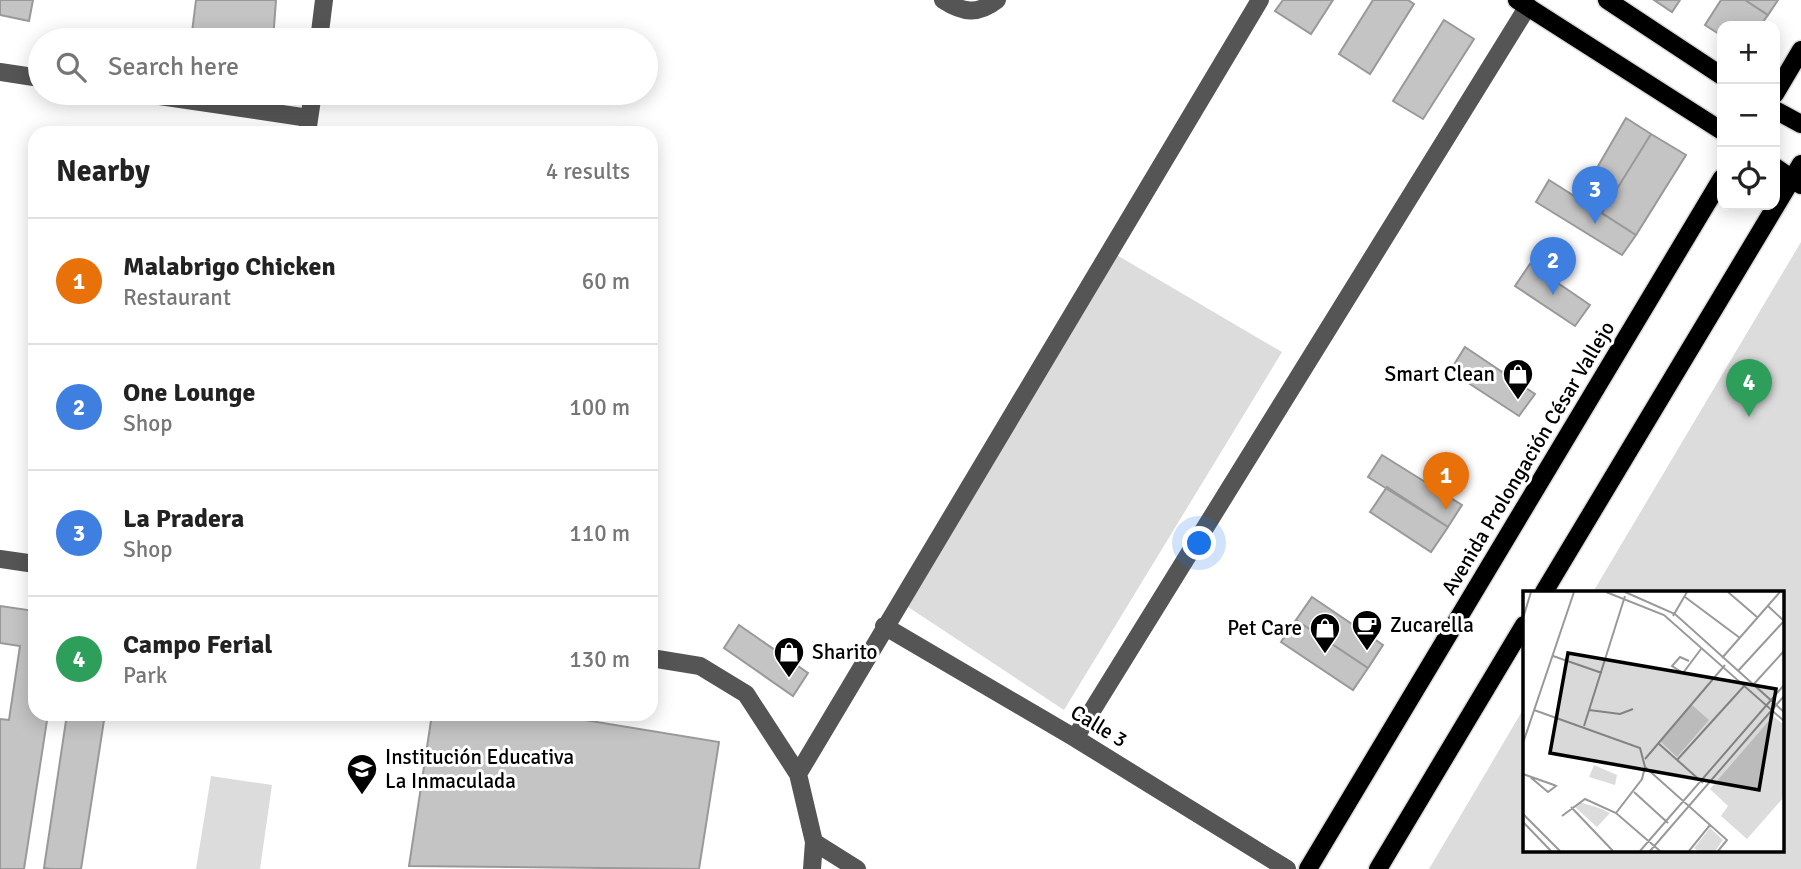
<!DOCTYPE html>
<html lang="en">
<head>
<meta charset="utf-8">
<style>
  body { margin:0; font-family:Signika,sans-serif; background:#f2f2f2; color:#222 }
  .controls { position:absolute; right:21px; top:21px; display:grid; overflow:hidden; border-radius:14px; box-shadow:0 4px 18px #0003 }
  .controls button { width:63px; height:63px; display:grid; place-items:center; padding:0; border:0; border-bottom:2px solid #e0e0e0; background:#fff; color:#222; font:35px sans-serif }
  .you { position:absolute; left:1200px; top:544px; width:24px; height:24px; margin:-18px; border:5px solid #fff; border-radius:50%; background:#1a73e8; box-shadow:0 0 0 10px #1a73e833 }
  .badge { display:grid; place-items:center; width:46px; height:46px; border-radius:50%; background:#db2777; color:#fff; font-size:23px; font-weight:700 }
  .pin { position:absolute; translate:-50% -58px; filter:drop-shadow(0 2px 4px #0008) }
  .pin::after { content:''; position:absolute; top:37px; width:24px; height:21px; background:inherit; clip-path:polygon(0 0,100% 0,50% 100%) }
  .list { margin:0; padding:0; list-style:none }
  h2 { display:flex; justify-content:space-between; align-items:center; height:91px; margin:0; padding:0 28px; font-size:30px }
  h2 small { font-size:23px; font-weight:400; color:#767676 }
  .list li { display:grid; grid-template-columns:46px 1fr auto; gap:21px; align-items:center; box-sizing:border-box; height:126px; padding:0 28px; border-top:2px solid #e0e0e0 }
  .list b { display:block; font-size:26px; white-space:nowrap }
  .list p { margin:0; font-size:23px; white-space:nowrap; color:#767676 }
  .list em { font-size:23px; font-style:normal; color:#767676 }
  .icon { flex:none; width:38px; height:38px; fill:none; stroke:currentColor; stroke-width:2; stroke-linecap:round; stroke-linejoin:round }
  .map { position:relative; flex:none; width:1801px; height:869px; overflow:hidden }
  .search { position:absolute; background:#fff; box-shadow:0 4px 18px #0003; left:28px; top:28px; width:630px; height:77px; display:flex; align-items:center; gap:18px; box-sizing:border-box; padding:0 24px; border-radius:38px; color:#767676; font-size:26px }
  .panel { position:absolute; background:#fff; box-shadow:0 4px 18px #0003; left:28px; top:126px; width:630px; height:595px; border-radius:21px }
  .map>svg:first-child { display:block }
  .green { fill:#dcdcdc }
  .building { fill:#c4c4c4; stroke:#999; stroke-width:2 }
  .lines { fill:none; stroke-linecap:round; stroke-linejoin:round }
  .major-casing { stroke:#dbdbdb; stroke-width:21 }
  .minor { stroke:#555; stroke-width:18 }
  .major { stroke:#000; stroke-width:18 }
  .labels { text-anchor:middle; stroke-width:6; stroke-linejoin:round; paint-order:stroke }
  .poi-label { font-size:21px; fill:#000; stroke:#fff; text-anchor:start }
  .street-label { font-size:21px; fill:#000; stroke:#fff }
  .inset-road { fill:none; stroke:#999; stroke-width:2 }
  .view { fill:#000; fill-opacity:0.15; stroke:#000; stroke-width:3.5 }
  .inset-edge { fill:none; stroke:#000; stroke-width:3.5 }
</style>
</head>
<body>
<div class="map">
<svg width="1801" height="869" viewBox="0 0 1801 869">
  <rect width="100%" height="100%" fill="#fff"/>
  <path class="green" d="M1801,242V869H1429L1524,708V850H1782V592H1593Z
    M1115,254L1282,352L1064,710L902,603Z
    M211,776L272,785L260,869H196Z"/>
  <path class="building" d="M0,0H33L29,21L0,15Z
    M196,0H276L273,40H191Z
    M1283,0H1333L1311,34L1275,11Z
    M1373,0H1408L1414,4L1370,74L1339,54Z
    M1654,0H1680L1672,12Z
    M1721,0H1745L1768,15L1760,26H1722V36L1705,25Z
    M1745,0H1778L1768,15Z
    M1444,20L1474,39L1423,119L1393,101Z
    M1626,118L1651,134L1602,213L1579,199Z
    M1651,134L1686,155L1636,235L1602,213Z
    M1549,180L1636,235L1622,255L1536,202Z
    M1530,264L1590,305L1575,326L1515,286Z
    M1465,347L1535,394L1519,416L1450,371Z
    M1382,455L1462,505L1448,527L1368,477Z
    M1387,487L1448,527L1431,552L1370,512Z
    M1312,597L1383,645L1368,668L1296,620Z
    M0,606L35,611V714H48L24,869H0V719L9,720L20,646L0,643Z
    M1296,620L1368,668L1353,690L1281,642Z
    M739,625L808,673L793,696L724,648Z
    M67,714H105L81,869H52L44,868Z
    M432,714H548L719,742L699,869L409,866Z"/>
  <g class="lines">
    <g class="major-casing">
      <path id="major" d="M1517,0L1722,131
        M1607,0L1722,76
        M1775,94L1801,50
        M1775,110L1801,124
        M1775,167L1801,185
        M1544,592L1801,164
        M1308,869L1722,178
        M1378,869L1524,625"/>
    </g>
    <path class="minor" d="M943,0C963,13 978,15 997,0
      M319,40L324,0
      M0,72L40,78
      M139,93L309,118
      M307,133L313,93
      M0,559L35,564
      M884,626L1075,738L1287,869
      M651,658L700,666L746,694L798,774L814,842L812,869
      M1075,738L1528,6
      M798,774L1260,0
      M814,842L857,869"/>
    <use href="#major" class="major"/>
  </g>
  <defs>
    <g id="shop-pin" transform="scale(1.575)"><path d="M0 17L-7.5 6A9.5 9.5 0 1 1 7.5 6Z" fill="#000" stroke="#fff"/><path d="M-5-2.5h2.3a2.7 3.5 0 0 1 5.4 0H5L5.5 6h-11ZM-1.5-2.5h3a1.5 2.3 0 0 0-3 0Z" fill="#fff"/></g>
    <g id="cafe-pin" transform="scale(1.575)"><path d="M0 17L-7.5 6A9.5 9.5 0 1 1 7.5 6Z" fill="#000" stroke="#fff"/><path d="M-5.5-4.5H6V0H3Q3 3.5 0 3.5H-2.5Q-5.5 3.5-5.5 0ZM3-3.2v2h1.7v-2ZM-6 4.5H4V6H-6Z" fill="#fff"/></g>
    <g id="school-pin" transform="scale(1.575)"><path d="M0 17L-7.5 6A9.5 9.5 0 1 1 7.5 6Z" fill="#000" stroke="#fff"/><path d="M0-5L7-2L0 1L-7-2ZM-4 1L0 2.5L4 1V4Q0 6-4 4Z" fill="#fff"/></g>
  </defs>
  <g fill-rule="evenodd">
    <use href="#shop-pin" x="1518" y="374"/>
    <use href="#cafe-pin" x="1367" y="625"/>
    <use href="#shop-pin" x="1325" y="628"/>
    <use href="#shop-pin" x="789" y="652"/>
    <use href="#school-pin" x="362" y="769"/>
  </g>
  <g class="labels">
    <g class="poi-label">
      <text x="1495" y="381" text-anchor="end">Smart Clean</text>
      <text x="1390" y="632">Zucarella</text>
      <text x="1302" y="635" text-anchor="end">Pet Care</text>
      <text x="812" y="659">Sharito</text>
      <text x="385" y="764">Institución Educativa<tspan x="385" dy="24">La Inmaculada</tspan></text>
    </g>
    <g class="street-label">
      <text transform="translate(1528 458) rotate(-59)" y="7">Avenida Prolongación César Vallejo</text>
      <text transform="translate(1099 726) rotate(31)" y="7">Calle 3</text>
    </g>
  </g>
  <g transform="translate(1523 591)">
    <rect width="261" height="261" fill="#fff"/>
    <path d="M169,114L186,129L154,166L137,150ZM250,125L261,134V206L224,248L198,225L205,215L187,198ZM71,174L94,184L92,194L66,186ZM57,211L76,217L87,222L74,236L52,216ZM187,237L200,249L192,260H175L171,257Z" fill="#dcdcdc"/>
    <path class="inset-road" d="M83,1L141,24L261,130M102,1L152,23L261,121M205,1L234,26M162,6L217,47M245,15L261,30M150,25L164,1M0,27L8,1M30,65L79,82M199,67L257,1M166,70L157,66L149,75L160,82L178,58M215,80L261,30M230,94L261,60M11,119L117,157L122,176L119,188L93,222M66,119L97,123L110,118M61,135L102,5M0,152L51,1M135,152L180,192M122,168L202,74M154,169L222,94M122,176L204,249L195,260M0,183L31,194L33,195L25,201L6,185M111,201L145,232M48,216L90,260M0,223L37,260M39,225L62,208L93,222L137,260M0,231L28,260M117,260L261,94M127,260L261,105M166,260L187,234"/>
    <path class="view" d="M45,62L253,98L236,199L27,162Z"/>
    <rect width="261" height="261" class="inset-edge"/>
  </g>
</svg>
<div class="controls">
<button>+</button>
<button>−</button>
<button><svg class="icon" aria-label="locate" viewBox="0 0 24 24"><circle cx="12" cy="12" r="6"/><path d="M12 2v4M12 18v4M2 12h4M18 12h4"/></svg></button>
</div>
<div class="you"></div>
<div class="pin badge" style="left:1446px;top:510px;background:#e8710a">1</div>
<div class="pin badge" style="left:1553px;top:295px;background:#3f7fe0">2</div>
<div class="pin badge" style="left:1595px;top:224px;background:#3f7fe0">3</div>
<div class="pin badge" style="left:1749px;top:417px;background:#2e9e5b">4</div>
<div class="search"><svg class="icon" aria-label="search" viewBox="0 0 24 24"><circle cx="10" cy="10" r="6"/><path d="M15 15l6 6"/></svg>Search here</div>
<section class="panel">
<h2>Nearby<small>4 results</small></h2>
<ul class="list">
<li><span class="badge" style="background:#e8710a">1</span><div><b>Malabrigo Chicken</b><p>Restaurant</p></div><em>60 m</em></li>
<li><span class="badge" style="background:#3f7fe0">2</span><div><b>One Lounge</b><p>Shop</p></div><em>100 m</em></li>
<li><span class="badge" style="background:#3f7fe0">3</span><div><b>La Pradera</b><p>Shop</p></div><em>110 m</em></li>
<li><span class="badge" style="background:#2e9e5b">4</span><div><b>Campo Ferial</b><p>Park</p></div><em>130 m</em></li>
</ul>
</section>
</div>
</body>
</html>
